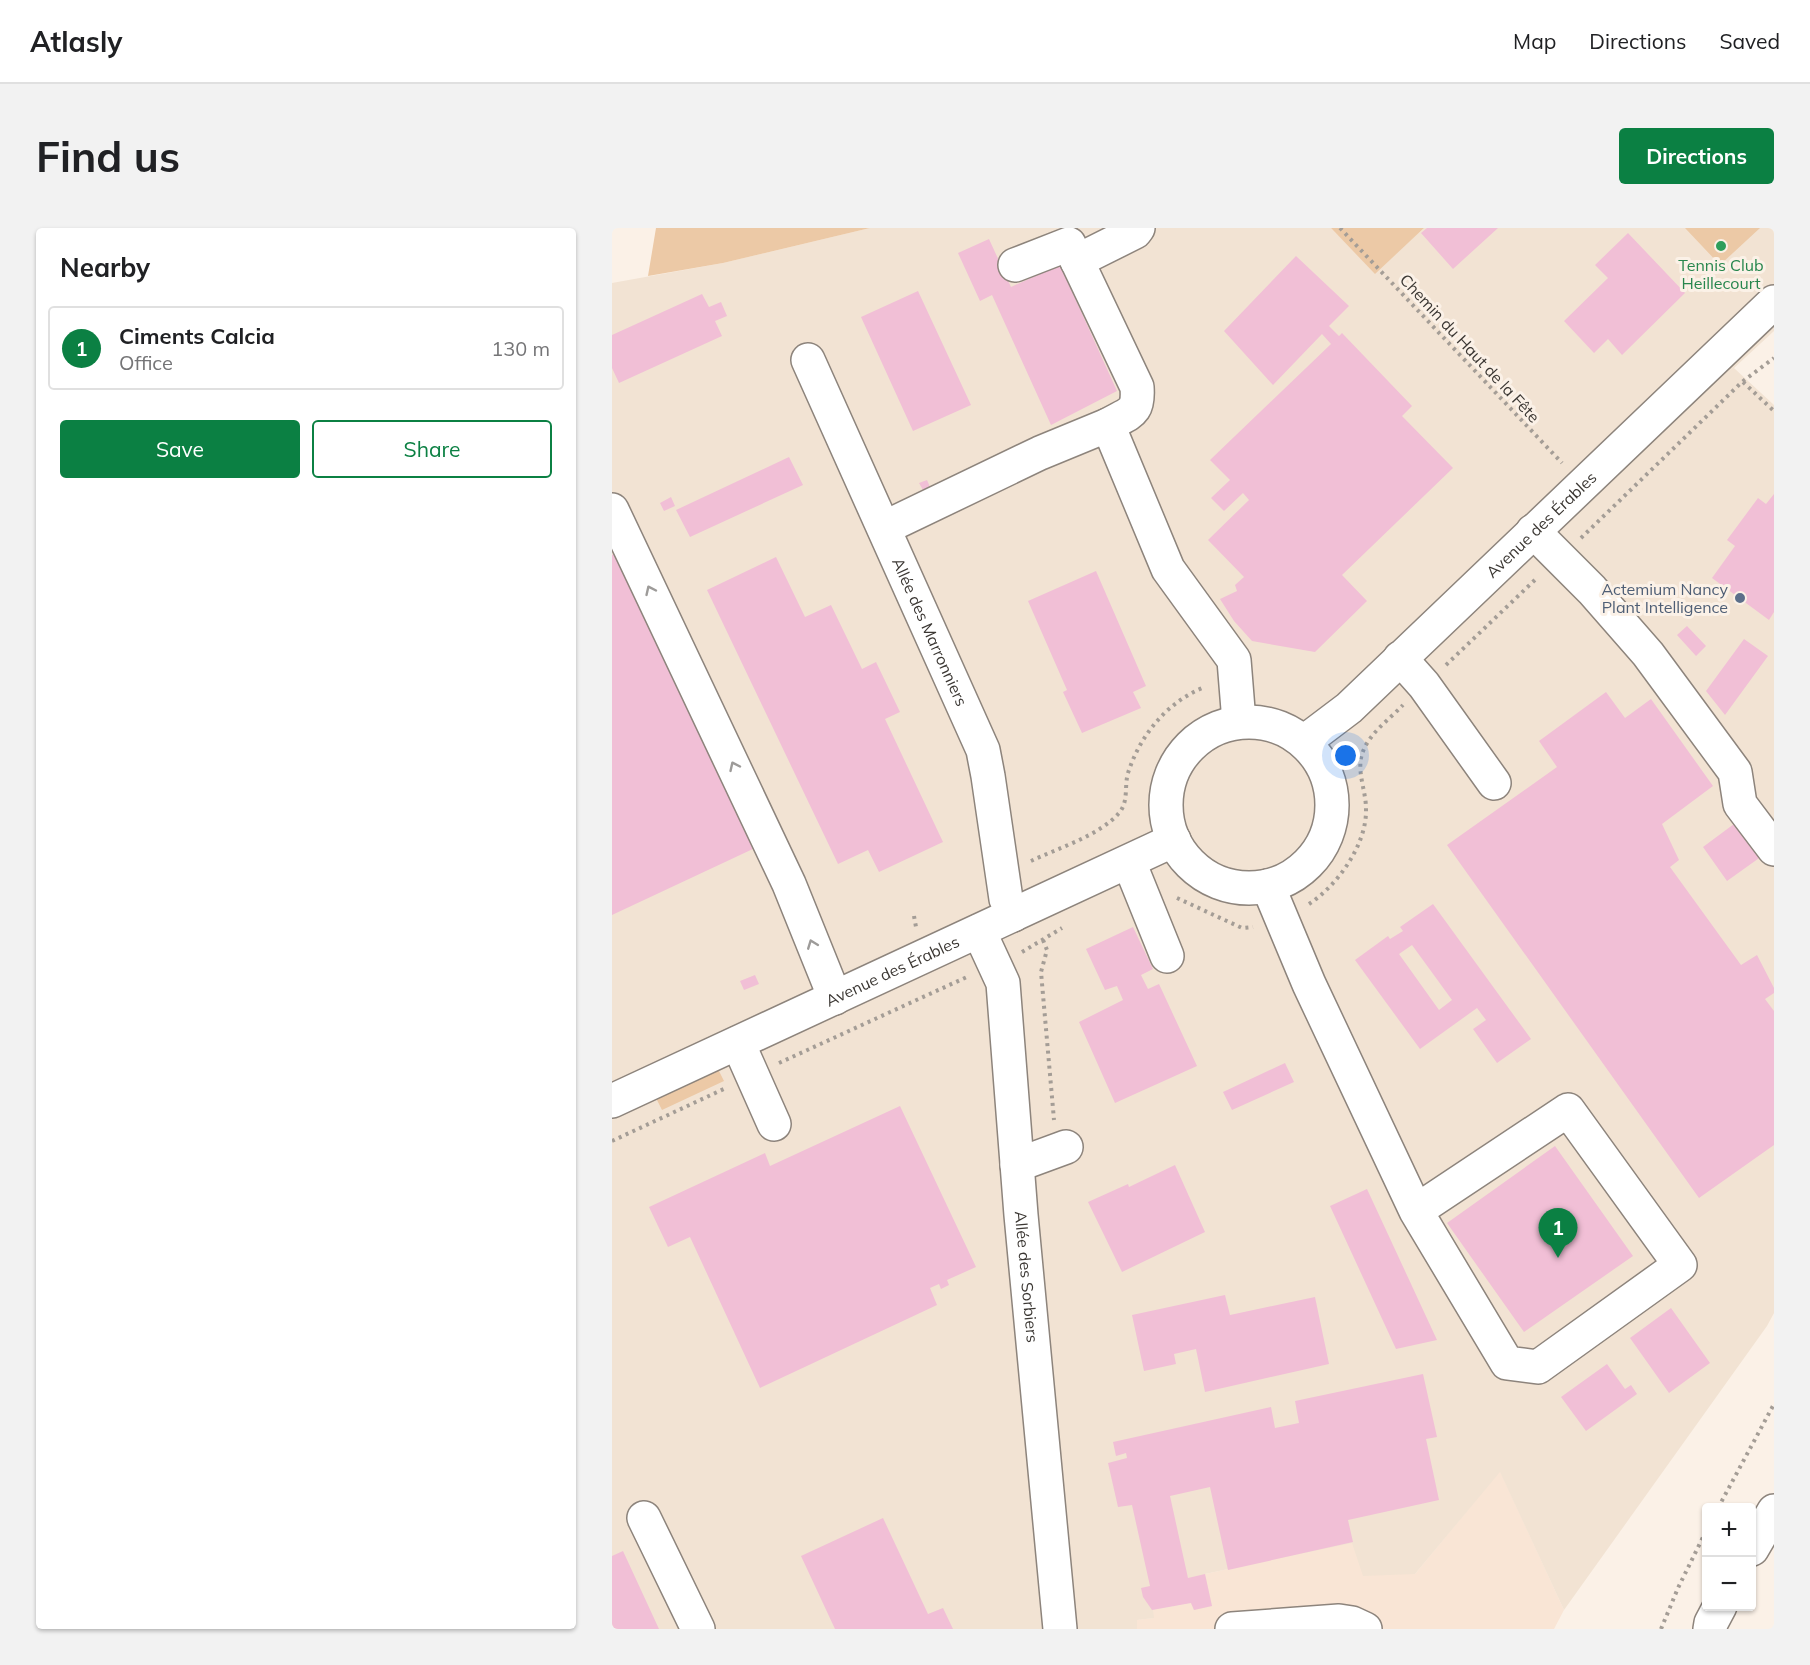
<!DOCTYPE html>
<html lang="en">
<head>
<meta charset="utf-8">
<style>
  body { margin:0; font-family:Mulish,sans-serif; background:#f2f2f2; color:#202124 }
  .controls { position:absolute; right:18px; bottom:18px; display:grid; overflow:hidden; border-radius:6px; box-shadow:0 2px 4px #0004 }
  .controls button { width:54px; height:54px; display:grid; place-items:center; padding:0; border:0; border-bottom:2px solid #e0e0e0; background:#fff; color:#202124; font:30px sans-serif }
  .you { position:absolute; left:734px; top:528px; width:21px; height:21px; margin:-15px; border:4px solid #fff; border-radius:50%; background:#1a73e8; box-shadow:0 0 0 9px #1a73e833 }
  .badge { display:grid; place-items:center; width:39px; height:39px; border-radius:50%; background:#0b8043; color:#fff; font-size:20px; font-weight:700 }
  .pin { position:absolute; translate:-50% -50px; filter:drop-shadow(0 2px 3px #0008) }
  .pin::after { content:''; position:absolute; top:32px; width:21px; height:18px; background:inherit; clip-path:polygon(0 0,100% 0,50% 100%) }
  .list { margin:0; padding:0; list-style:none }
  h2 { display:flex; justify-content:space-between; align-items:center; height:78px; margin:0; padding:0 24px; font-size:26px }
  h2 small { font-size:20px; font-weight:400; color:#757577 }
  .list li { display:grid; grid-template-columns:39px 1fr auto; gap:18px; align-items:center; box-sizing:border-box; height:84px; margin:0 12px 12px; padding:0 12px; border:2px solid #e0e0e0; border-radius:6px }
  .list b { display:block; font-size:22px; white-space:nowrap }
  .list p { margin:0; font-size:20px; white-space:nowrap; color:#757577 }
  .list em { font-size:20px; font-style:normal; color:#757577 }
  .actions { display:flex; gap:12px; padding:18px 24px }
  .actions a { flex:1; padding:14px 0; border:2px solid #0b8043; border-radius:6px; text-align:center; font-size:21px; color:#0b8043 }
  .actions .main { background:#0b8043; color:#fff }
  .map { position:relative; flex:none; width:1162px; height:1401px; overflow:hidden; border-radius:6px }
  header { display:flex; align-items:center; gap:36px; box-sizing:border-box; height:84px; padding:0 30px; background:#fff; border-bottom:2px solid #e0e0e0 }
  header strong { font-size:28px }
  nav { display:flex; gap:33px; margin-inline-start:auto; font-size:21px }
  .intro { display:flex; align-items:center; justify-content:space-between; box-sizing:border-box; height:144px; padding:0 36px }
  h1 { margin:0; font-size:42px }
  .button { padding:15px 27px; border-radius:6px; background:#0b8043; color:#fff; font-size:21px; font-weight:700 }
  main { display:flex; gap:36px; padding:0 36px }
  aside { flex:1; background:#fff; border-radius:6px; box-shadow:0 2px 4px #0004 }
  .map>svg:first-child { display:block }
  .commercial { fill:#f9e5d5 }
  .built { fill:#f2e3d3 }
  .green { fill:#ecc9a6 }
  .building { fill:#f1bfd6; fill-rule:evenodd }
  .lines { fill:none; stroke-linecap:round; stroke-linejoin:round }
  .minor-casing { stroke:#8d847c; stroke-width:36 }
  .path { stroke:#a49d96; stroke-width:4; stroke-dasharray:3 4.5; stroke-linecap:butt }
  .minor { stroke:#fff; stroke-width:33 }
  .oneway { stroke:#9d9b99 }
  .leisure-dot { fill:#2e9e5b; stroke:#fbf1e7; stroke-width:2 }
  .service-dot { fill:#5c6f8a; stroke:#fbf1e7; stroke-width:2 }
  .labels { text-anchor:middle; stroke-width:6; stroke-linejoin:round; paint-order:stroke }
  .leisure-label { font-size:16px; fill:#27864d; stroke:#fbf1e7 }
  .street-label { font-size:16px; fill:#3b3733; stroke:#fbf1e7 }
  .service-label { font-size:16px; fill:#4e5e75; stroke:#fbf1e7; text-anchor:end }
</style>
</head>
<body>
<header>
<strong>Atlasly</strong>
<nav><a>Map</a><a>Directions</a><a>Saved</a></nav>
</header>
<div class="intro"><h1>Find us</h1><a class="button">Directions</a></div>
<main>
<aside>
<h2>Nearby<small></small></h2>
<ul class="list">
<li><span class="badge">1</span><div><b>Ciments Calcia</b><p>Office</p></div><em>130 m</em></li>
</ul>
<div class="actions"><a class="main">Save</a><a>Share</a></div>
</aside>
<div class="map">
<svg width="1162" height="1401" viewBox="0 0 1162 1401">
  <rect width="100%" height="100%" fill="#fbf1e7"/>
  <path class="commercial" d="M888,1243L952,1382L942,1401H525L524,1392L541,1390L540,1382L579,1375L593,1346L741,1314L803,1346Z"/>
  <path class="built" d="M258,0H719L763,45L812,0H1162V103L1122,140L1162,177V1085L1155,1098L952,1382L888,1244L803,1346L751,1348L740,1315L593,1346L600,1378L582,1382L579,1375L541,1382L542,1390L525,1392V1401H0V55L111,35Z"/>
  <path class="green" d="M44,0H258L111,35L36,48Z
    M719,0H812L763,46Z
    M1073,0H1148L1108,37Z
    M106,841L112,853L50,882L44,870Z"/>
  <path class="building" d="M815,0H886L841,41L809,5Z
    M1016,5L1073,65L1010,127L996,111L982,125L952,93L996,50L983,37Z
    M377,11L399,59L448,37L505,163L439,197L380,67L368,73L346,25Z
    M684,28L737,78L717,98L727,108L730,105L800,178L790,188L841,240L730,347L755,373L703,424L640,413L622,393L608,371L625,363L623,357L632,349L596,312L637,272L631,265L612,283L599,270L618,252L598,232L719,116L710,106L661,157L612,103Z
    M306,63L359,177L301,203L249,89Z
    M90,66L97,79L109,74L115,88L103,93L110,108L7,155L0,140V107Z
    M177,229L191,257L78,309L64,282Z
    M315,252L318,259L311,262L307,255Z
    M1162,266V384L1157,392L1100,350L1123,318L1115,312L1146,270L1154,276Z
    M59,269L63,278L52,283L48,275Z
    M6,324L143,620L0,687V327Z
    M164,329L193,389L219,377L250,441L264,434L288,484L273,491L331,614L267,644L256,622L226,636L95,362Z
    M484,343L534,458L521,464L529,480L470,505L451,464L455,462L416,373Z
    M1075,398L1094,418L1084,428L1065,407Z
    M1132,411L1156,428L1113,487L1094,463Z
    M994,464L1013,490L1039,471L1101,558L1050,596L1067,632L1058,639L1129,737L1145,727L1162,760V765L1153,771L1162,783V917L1087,970L835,617L945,539L927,513Z
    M1126,593L1150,628L1115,653L1091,619Z
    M821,676L919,811L885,835L861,801L874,792L865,780L808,821L743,732L776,708L778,711L791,703L788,699ZM800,717L840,772L827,782L787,726Z
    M521,699L541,741L529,747L536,761L547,756L585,838L503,875L467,794L511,772L505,758L493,762L474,721Z
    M143,747L147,756L132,762L128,753Z
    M673,835L682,854L620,882L611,864Z
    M288,878L364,1039L335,1052L337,1057L329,1061L327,1056L318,1060L325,1077L148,1160L78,1009L56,1019L37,979L153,925L158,938Z
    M943,918L1021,1028L912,1104L835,995Z
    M563,937L593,1004L510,1044L476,974L516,956L517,959Z
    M755,961L825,1112L784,1121L718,978Z
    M613,1067L618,1087L703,1069L717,1136L593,1164L584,1121L562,1126L564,1136L532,1143L520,1087Z
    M1059,1080L1098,1135L1057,1165L1018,1110Z
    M995,1136L1013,1161L1019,1157L1025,1166L974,1203L949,1169Z
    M811,1146L825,1209L814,1211L827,1272L736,1292L741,1314L616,1342L598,1259L558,1268L576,1350L593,1346L600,1378L582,1382L579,1375L540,1382L531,1369L529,1360L538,1358L520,1277L506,1279L496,1235L515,1230L514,1225L504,1228L501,1214L659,1179L663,1200L687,1195L683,1173Z
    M271,1290L316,1386L331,1380L341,1401H223L189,1328Z
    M11,1323L47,1401H0V1328Z"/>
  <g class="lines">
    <g class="minor-casing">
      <g id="minor">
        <path d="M465,33L523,4L526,0"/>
        <path d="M403,37L457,16L525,159C527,186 518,184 496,197L556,341L622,432L627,494"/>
        <path id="s1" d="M196,132L371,522L376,548L394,671L401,687"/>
        <path d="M0,282L177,656L223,770"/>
        <path d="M272,300L428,225L496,197"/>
        <path d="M921,303L980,362L1036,426L1123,544L1128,576L1162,621"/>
        <path d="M788,430L812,457L882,555"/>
        <circle cx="637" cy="577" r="83"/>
        <path id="s2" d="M692,514L737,480L1162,74"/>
        <path d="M517,634L555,728"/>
        <path d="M656,658L697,756L804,983L895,1135L926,1139L1068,1037L956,882L804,983"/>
        <path id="s3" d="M367,703L391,755L409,987L448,1401"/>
        <path d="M126,815L162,896"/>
        <path id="s4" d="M0,873L562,612"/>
        <path d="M405,937L454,919"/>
        <path d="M32,1290L86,1401"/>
        <path d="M1140,1321L1162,1283"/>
        <path d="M620,1401L727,1393L740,1395L753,1401"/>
        <path d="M1098,1401L1099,1395L1108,1378"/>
      </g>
    </g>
    <path class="path" d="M728,0L950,235
      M1131,154L1162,183
      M969,310L1130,154L1162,130
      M834,437L926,349
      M419,633C446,620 487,608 507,585C517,573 512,559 516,545C528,507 556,473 593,459
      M565,670L630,700L641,699
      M697,676C726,657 755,616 754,581C754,564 746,547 749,530C754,507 776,493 791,477
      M302,688L304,699
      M431,712L435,722L429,744L442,892
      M410,724L450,700
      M167,835L357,748
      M0,913L114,860
      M1106,1280L1162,1176
      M1049,1401L1066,1360L1094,1303"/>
    <use href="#minor" class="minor"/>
  </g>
  <defs><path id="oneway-chevron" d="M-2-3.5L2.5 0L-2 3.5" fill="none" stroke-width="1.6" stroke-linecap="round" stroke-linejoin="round" transform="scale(1.5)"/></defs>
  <g class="oneway">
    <use href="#oneway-chevron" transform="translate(38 362) rotate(-115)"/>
    <use href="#oneway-chevron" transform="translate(122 538) rotate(-115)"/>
    <use href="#oneway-chevron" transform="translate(200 716) rotate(-111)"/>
  </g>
  <circle class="leisure-dot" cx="1109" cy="18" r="6"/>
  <circle class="service-dot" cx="1128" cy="370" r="6"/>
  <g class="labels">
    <g class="leisure-label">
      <text x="1109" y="43">Tennis Club<tspan x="1109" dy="18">Heillecourt</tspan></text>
    </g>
    <g class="street-label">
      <text transform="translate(858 120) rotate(47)" y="6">Chemin du Haut de la Fête</text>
      <text dy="6" stroke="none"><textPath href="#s2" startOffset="322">Avenue des Érables</textPath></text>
      <text dy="6" stroke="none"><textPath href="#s1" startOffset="298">Allée des Marronniers</textPath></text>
      <text dy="6" stroke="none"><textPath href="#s4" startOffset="309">Avenue des Érables</textPath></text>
      <text dy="6" stroke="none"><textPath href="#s3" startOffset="352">Allée des Sorbiers</textPath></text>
    </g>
    <g class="service-label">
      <text x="1116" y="367">Actemium Nancy<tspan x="1116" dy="18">Plant Intelligence</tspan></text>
    </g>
  </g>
</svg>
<div class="controls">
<button>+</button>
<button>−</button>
</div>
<div class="you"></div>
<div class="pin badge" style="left:946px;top:1030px">1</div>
</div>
</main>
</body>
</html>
